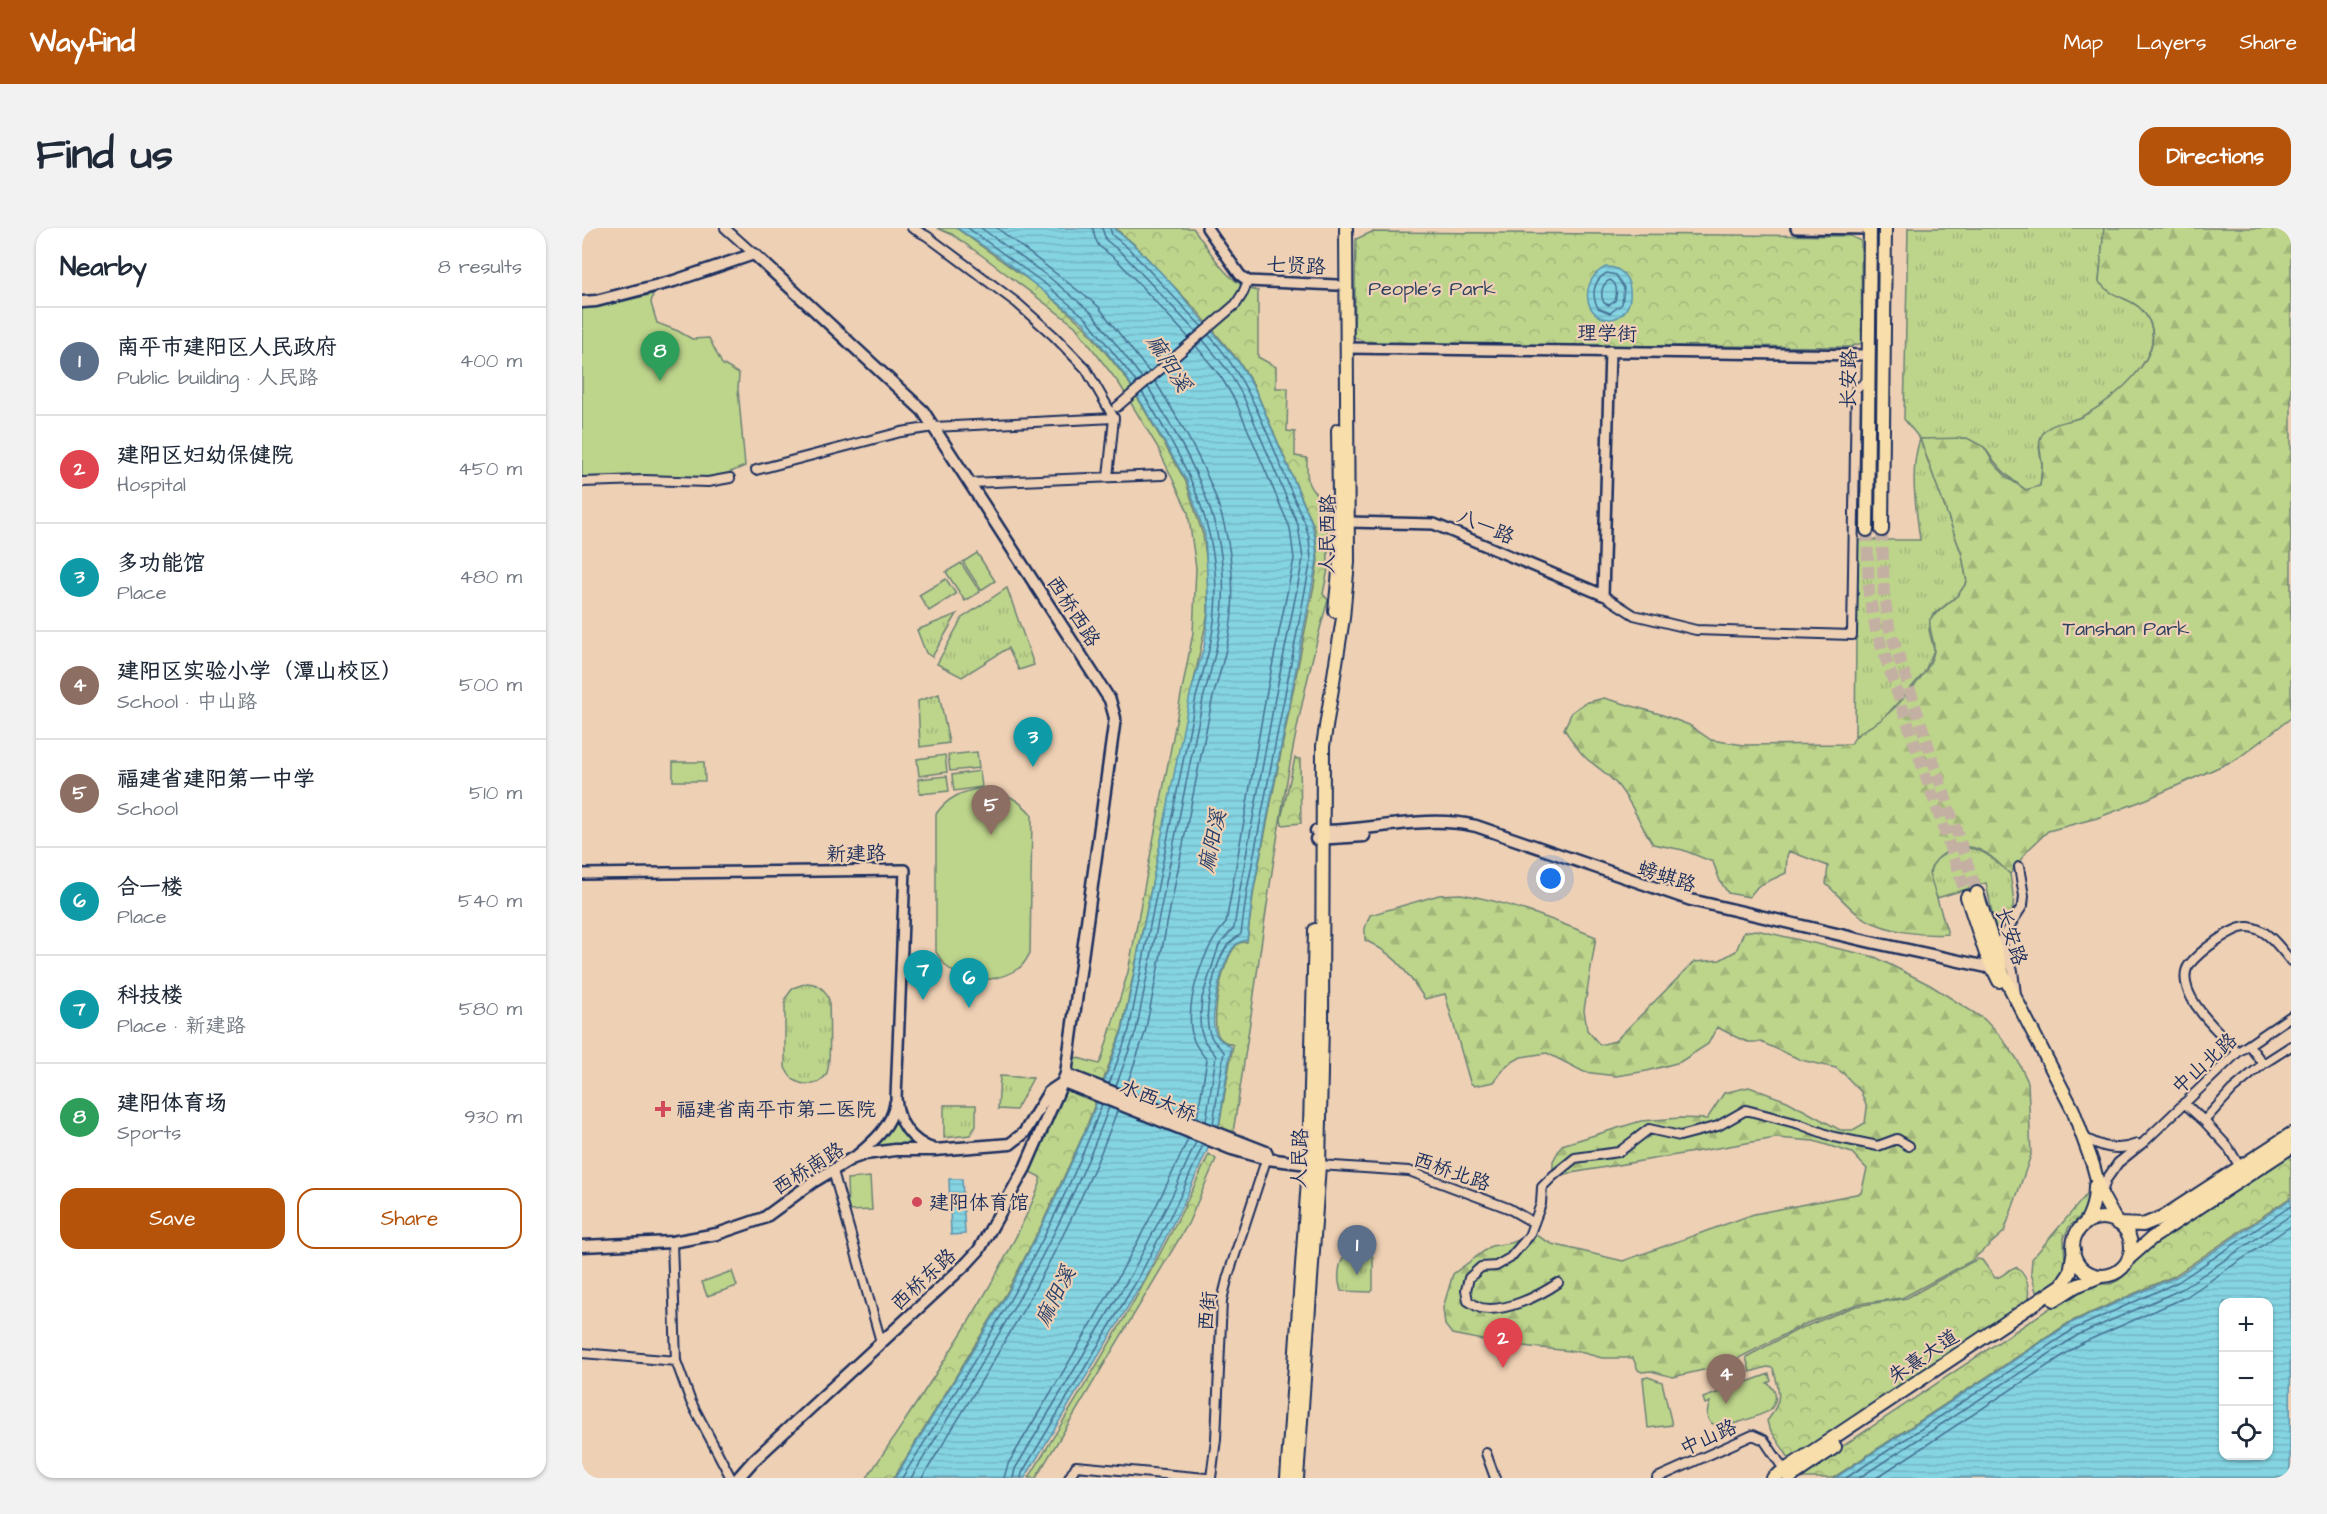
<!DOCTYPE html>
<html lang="en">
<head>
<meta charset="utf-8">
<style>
  body { margin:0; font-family:"Architects Daughter","LXGW WenKai TC",sans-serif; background:#f2f2f3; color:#1f2937 }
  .controls { position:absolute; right:18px; bottom:18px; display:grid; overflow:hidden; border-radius:12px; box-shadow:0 2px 4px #0004 }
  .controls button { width:54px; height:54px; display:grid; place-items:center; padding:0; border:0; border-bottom:2px solid #e0e1e3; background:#fff; color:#1f2937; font:30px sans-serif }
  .you { position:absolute; left:969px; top:651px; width:21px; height:21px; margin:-15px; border:4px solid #fff; border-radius:50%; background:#1a73e8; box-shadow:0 0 0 9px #1a73e833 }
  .badge { display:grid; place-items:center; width:39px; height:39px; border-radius:50%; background:#b45309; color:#fff; font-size:20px; font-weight:700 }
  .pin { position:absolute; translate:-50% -50px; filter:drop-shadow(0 2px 3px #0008) }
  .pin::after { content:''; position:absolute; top:32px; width:21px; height:18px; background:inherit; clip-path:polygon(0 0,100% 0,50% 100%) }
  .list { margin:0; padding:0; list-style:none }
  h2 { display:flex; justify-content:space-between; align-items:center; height:78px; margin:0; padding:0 24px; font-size:26px }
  h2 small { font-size:20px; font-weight:400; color:#747a83 }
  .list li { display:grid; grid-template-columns:39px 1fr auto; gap:18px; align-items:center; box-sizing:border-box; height:108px; padding:0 24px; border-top:2px solid #e0e1e3 }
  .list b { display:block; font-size:22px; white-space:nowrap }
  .list p { margin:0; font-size:20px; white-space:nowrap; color:#747a83 }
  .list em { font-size:20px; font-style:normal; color:#747a83 }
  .actions { display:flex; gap:12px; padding:18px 24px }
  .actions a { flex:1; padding:14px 0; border:2px solid #b45309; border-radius:18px; text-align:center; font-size:21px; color:#b45309 }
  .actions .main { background:#b45309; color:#fff }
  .icon { flex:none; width:33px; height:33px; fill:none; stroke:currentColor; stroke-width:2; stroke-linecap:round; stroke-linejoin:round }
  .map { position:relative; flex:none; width:1709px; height:1250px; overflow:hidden; border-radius:18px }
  header { display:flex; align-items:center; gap:36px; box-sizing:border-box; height:84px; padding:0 30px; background:#b45309; color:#fff }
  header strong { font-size:28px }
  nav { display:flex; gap:33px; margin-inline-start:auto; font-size:21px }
  .intro { display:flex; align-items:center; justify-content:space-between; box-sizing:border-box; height:144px; padding:0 36px }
  h1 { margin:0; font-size:42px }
  .button { padding:15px 27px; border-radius:18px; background:#b45309; color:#fff; font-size:21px; font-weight:700 }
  main { display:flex; gap:36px; padding:0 36px }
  aside { flex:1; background:#fff; border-radius:18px; box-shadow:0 2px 4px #0004 }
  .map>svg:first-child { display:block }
  .grass { fill:url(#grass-tufts); stroke:#6c8274; stroke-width:1.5 }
  .forest { fill:url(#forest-firs); stroke:#6c8274; stroke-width:1.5 }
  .park { fill:url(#park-crowns); stroke:#6c8274; stroke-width:1.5 }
  .pitch { fill:#bdd48b; stroke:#6c8274; stroke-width:1.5 }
  .water { fill:url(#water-rules); stroke:#5b92ad; stroke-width:1.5; fill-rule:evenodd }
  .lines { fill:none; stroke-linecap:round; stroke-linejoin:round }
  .shore { stroke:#457193; stroke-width:1.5 }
  .primary-tunnel { stroke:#c4b0a3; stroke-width:12; stroke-dasharray:12 6; stroke-linecap:butt }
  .minor-casing { stroke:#1b2f5e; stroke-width:12 }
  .tertiary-casing { stroke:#1b2f5e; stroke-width:14 }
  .secondary-casing { stroke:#1b2f5e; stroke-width:15 }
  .primary-casing { stroke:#1b2f5e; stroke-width:16 }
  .trunk-casing { stroke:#1b2f5e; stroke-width:16 }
  .minor { stroke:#eed0b4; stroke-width:8 }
  .tertiary { stroke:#eed0b4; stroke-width:9 }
  .secondary { stroke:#eed0b4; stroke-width:10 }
  .primary { stroke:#f8deab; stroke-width:12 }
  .trunk { stroke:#f8deab; stroke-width:12 }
  .poi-dot { fill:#d1495b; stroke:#eed0b4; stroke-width:2 }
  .labels { text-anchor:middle; stroke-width:4.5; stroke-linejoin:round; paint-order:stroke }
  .street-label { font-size:20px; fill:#1b2f5e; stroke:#eed0b4 }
  .park-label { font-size:20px; fill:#2b4062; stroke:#eed0b4 }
  .poi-label { font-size:20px; fill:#1b2f5e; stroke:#eed0b4; text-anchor:start }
  .water-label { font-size:21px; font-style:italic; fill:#26406b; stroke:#eed0b4 }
</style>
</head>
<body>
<header>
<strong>Wayfind</strong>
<nav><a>Map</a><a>Layers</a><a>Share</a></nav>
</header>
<div class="intro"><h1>Find us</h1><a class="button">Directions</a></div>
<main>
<aside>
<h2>Nearby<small>8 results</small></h2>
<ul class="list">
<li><span class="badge" style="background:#5c6f8a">1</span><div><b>南平市建阳区人民政府</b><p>Public building · 人民路</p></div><em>400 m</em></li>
<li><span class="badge" style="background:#e0444e">2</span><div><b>建阳区妇幼保健院</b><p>Hospital</p></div><em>450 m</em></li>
<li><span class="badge" style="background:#0f9aa8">3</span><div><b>多功能馆</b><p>Place</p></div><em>480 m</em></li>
<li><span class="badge" style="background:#8d6e63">4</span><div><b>建阳区实验小学（潭山校区）</b><p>School · 中山路</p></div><em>500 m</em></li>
<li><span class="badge" style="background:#8d6e63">5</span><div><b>福建省建阳第一中学</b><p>School</p></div><em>510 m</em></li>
<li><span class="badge" style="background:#0f9aa8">6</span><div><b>合一楼</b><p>Place</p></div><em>540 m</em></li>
<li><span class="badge" style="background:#0f9aa8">7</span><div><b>科技楼</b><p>Place · 新建路</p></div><em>580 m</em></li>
<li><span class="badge" style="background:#2e9e5b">8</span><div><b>建阳体育场</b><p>Sports</p></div><em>930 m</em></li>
</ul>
<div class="actions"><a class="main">Save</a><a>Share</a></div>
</aside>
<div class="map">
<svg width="1709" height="1250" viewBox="0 0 1709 1250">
  <defs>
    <pattern id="grass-tufts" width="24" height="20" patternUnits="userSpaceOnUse" patternTransform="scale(1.5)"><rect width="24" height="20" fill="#bdd48b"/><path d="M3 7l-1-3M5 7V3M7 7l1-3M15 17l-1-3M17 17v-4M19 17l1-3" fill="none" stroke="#a2b67a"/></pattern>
    <pattern id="forest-firs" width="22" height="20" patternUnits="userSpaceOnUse" patternTransform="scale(1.5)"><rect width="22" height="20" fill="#bdd48b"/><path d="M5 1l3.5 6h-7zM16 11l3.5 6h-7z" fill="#a2b67a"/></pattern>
    <pattern id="park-crowns" width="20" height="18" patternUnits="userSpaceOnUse" patternTransform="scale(1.5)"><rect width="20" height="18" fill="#bdd48b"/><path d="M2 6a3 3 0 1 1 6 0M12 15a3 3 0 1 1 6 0" fill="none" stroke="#a2b67a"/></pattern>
    <pattern id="water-rules" width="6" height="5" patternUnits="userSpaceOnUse" patternTransform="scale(1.5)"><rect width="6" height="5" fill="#85d4e2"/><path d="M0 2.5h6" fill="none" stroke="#72b6c4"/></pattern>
  </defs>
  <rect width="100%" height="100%" fill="#eed0b4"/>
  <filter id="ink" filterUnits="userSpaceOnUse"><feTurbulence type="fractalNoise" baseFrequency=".0167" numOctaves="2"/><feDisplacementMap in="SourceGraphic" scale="12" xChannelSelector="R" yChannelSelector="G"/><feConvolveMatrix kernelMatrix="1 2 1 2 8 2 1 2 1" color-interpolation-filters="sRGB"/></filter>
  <g filter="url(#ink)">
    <path class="grass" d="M1326,0H1522L1517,54C1520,57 1524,61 1527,63C1537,70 1551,72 1559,81C1596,121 1532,173 1499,189C1489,194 1478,196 1468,199L1457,219L1460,237L1458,258L1444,262C1426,250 1414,238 1402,219L1338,211L1380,327L1385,354L1376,367L1350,388L1347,402L1352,422L1342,445L1301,491L1273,508L1275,312H1338C1334,278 1327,244 1338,211L1322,191Z
      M425,360L452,437L437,442L426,420L380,449L355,436L380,390Z
      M375,386L350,429L344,425L335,402Z
      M357,466L367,515L338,519L336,473Z
      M1378,619C1401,620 1413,631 1428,646C1430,660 1434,676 1429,689C1425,699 1417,704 1416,714L1404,655L1355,670C1341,640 1348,630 1378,619Z
      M225,755C237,756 243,761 247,772C247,787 250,837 244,847C239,854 231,857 223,856C213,855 207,849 203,839V771L211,760Z
      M418,848L451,850L434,882L416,881Z
      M362,877H394V898L388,907L362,910Z
      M313,888L336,917L299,921L287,920Z
      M787,1026L791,1029V1062L789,1064L759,1063C755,1052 756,1036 763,1027Z"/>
    <path class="forest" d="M1522,0H1709V490L1655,531L1565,571L1515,590L1466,603L1446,622L1428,646C1419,638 1410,627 1398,622C1379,613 1353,625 1347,645L1366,706C1339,708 1308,704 1283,691C1271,685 1256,666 1244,656L1246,638L1207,623L1205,628L1204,645L1176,658L1167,669L1146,665L1138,653L1131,634L1101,622L1071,616C1058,597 1052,578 1037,559C1028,547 1016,540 1005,531C996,523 989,511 982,501L990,484L1003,475L1022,470L1078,486L1107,497L1129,512L1162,517L1269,516C1275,502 1290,500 1301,490C1317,477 1349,443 1352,423C1353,412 1346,402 1348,391L1376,367L1385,354L1380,327L1338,211L1385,210L1402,219L1413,237L1427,251L1444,262L1458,258C1459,250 1461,242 1460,235C1459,224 1454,213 1462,204C1470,194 1488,194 1499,189C1532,172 1597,121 1559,81C1551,72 1537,70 1527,63C1523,61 1520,57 1517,54Z
      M879,666C926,674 969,691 1014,709L1002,782L1005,802L1018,817L1033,813L1112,734L1138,732L1154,723L1162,704L1174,702L1293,729L1348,757L1402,791L1419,809L1435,831L1446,854L1449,927L1422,1004L1389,1033L1320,1070L1275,1076L1223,1096L1143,1137L1091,1149L1069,1143L1060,1144L1056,1142L1051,1130H1020L998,1124L921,1116L870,1106L863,1097L861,1080L871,1046L909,1018L929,1015L952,1006L970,1016L1041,1033L1172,986L1279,965L1285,941L1270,925L1232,913L1194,910L971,948V933L980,917L1059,893L1098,890L1125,891L1142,865L1167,859L1205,873L1258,902H1271L1283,895L1285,880L1279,864L1263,847L1254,840L1219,832L1179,814H1166L1154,809L1135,799L1126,816L1098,834L1065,843L1034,848L1002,844L965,825L939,829L925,837L912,854L892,858L888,854L863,766L843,771C822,741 817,729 783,712V700L788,687L857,667Z"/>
    <path class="park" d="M355,0H374L458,60L502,98L544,150L604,254L621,307L625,337L626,385L540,801L503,903L460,996L424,1066L312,1250H285C347,1155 415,1061 458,956V949L446,943L489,834L492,829L517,836L519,833L546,744L611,405L614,340L606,284L575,218L538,157L493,98L402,29L371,7Z
      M533,0H611C629,23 645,58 676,63V129L694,139V160H706L705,203L713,204V228L725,230C725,251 723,263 745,272L746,341L741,366L746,372C696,546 681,726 651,904L637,899L651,817C645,815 639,813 636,807C628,791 641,727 656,716C659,714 662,714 665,714L672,661L732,357L736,332L733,301L672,158L659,136L616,84L551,15Z
      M790,4L1268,8L1279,13L1280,115L1268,119L789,116L772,109L774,11Z
      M713,530L718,531L719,595L700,597L699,591Z
      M1709,923V969L1592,1048L1488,1094L1251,1250H1213L1489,1066L1512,1056H1529L1537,1052L1569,1017Z
      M627,926L634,931L606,996L454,1250H447C510,1144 577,1039 627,926Z
      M1504,967L1507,968L1506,981L1487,999L1482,1010L1483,1041L1480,1049L1455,1067L1449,1045L1450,1031Z
      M1395,1031L1400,1032L1413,1050C1422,1049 1425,1041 1434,1039C1445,1047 1449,1060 1445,1075L1210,1231L1207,1230L1187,1200L1185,1193C1201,1173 1198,1163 1191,1140L1185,1139L1168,1144L1164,1129L1217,1101L1274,1078L1325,1070Z"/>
    <path class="pitch" d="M71,66L69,75L75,95L96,103L110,111L127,110L140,136L157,146L156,161L163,238L132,251L62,248L0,250V80L17,79Z
      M395,325L413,353L399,362L381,334Z
      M379,335L398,364L383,373L364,344Z
      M364,351L374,366L347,383L337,367Z
      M395,524L397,540L368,543L366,527Z
      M363,527L365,544L337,548L335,531Z
      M91,534H122L123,553H91Z
      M398,543L400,559L372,563L370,547Z
      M365,548L367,563L338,566L336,551Z
      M401,560C422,564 437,571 450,587L448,725C445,730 442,737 437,740C419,752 391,757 373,745C364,740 359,732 354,724V586C366,569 381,563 401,560Z
      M288,949L290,982L266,983L265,951Z
      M150,1043L155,1058L125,1068L120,1054Z
      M1187,1146L1189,1153L1185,1155C1196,1162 1196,1174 1187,1183C1171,1190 1112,1216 1128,1174L1123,1176L1121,1170Z
      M1066,1149L1080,1154L1090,1197L1066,1200L1061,1150Z"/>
    <path class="water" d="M375,0H531L551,16L586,52L658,136L674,164L729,293L733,309L735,332L671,663L665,712C662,713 659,713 656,715C641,724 627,788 633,804C636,813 643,814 649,819L637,896L602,974L562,1052L443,1250H313L426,1065L469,980L507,896L541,801L608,467L622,419L627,382L623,307L605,253L545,150L502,95L419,30Z
      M1024,39C1057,38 1055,93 1026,91C1019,90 1014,87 1010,82C1000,66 1008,46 1024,39Z
      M367,951H380L383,1006L369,1007Z
      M1709,971L1708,1250H1253L1489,1095L1594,1049ZM1642,1074H1686V1228H1642Z"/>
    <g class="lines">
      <path class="shore" d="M386,0L463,56L505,91L555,155
        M399,0L468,50L510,85L560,150
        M415,0L516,78L567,144
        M511,0L513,10L517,18L536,33L607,110
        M520,0L524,12L542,27L614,104
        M528,0L530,7L547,21L620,99
        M1025,45L1034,47L1042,60L1040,76L1028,85L1016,80C1009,67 1011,52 1025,45Z
        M1028,52C1036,56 1035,66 1033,73L1027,77L1022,75C1018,67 1019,56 1028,52Z
        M627,107C675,160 693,231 723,295L727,310L729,332L665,662L659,706C654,710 649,713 645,718C633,736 620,785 628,806C631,815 637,818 642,824L631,896
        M621,112L647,144L662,170L716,297L721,331L693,470L658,661L652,700L637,717L620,770L618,793L619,803L623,814L634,828L624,893
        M614,118L639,149L654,174L708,300L712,331L684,468L644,695C621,721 600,778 612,813C615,820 620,826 625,832L615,890
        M527,856L547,802L614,469C622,441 631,413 633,383C640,299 603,233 560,164
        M534,858L554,803L621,471C629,442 637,415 640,386C650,301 609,228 566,159
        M543,862L563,805L630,473C638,443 648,414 650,383C656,292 619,228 573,153
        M320,1250C395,1130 472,1010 520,876
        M329,1250C403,1131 479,1011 527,879
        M340,1250C413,1132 488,1013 535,883
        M422,1250L426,1236C490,1128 555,1026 606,911
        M431,1250L433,1241L550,1045L590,968L614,914
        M439,1250L440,1245L557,1049L597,971L621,917
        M1264,1250L1492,1101L1596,1054L1709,978
        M1277,1250L1496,1107L1600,1061L1709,987
        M1294,1250L1500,1115L1604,1069L1709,998"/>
      <path class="primary-tunnel" d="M1285,302L1287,367L1294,402L1385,669
        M1300,302L1302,368L1307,399L1395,665"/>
      <g class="minor-casing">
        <path id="minor" d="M143,0L172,26
          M330,0L345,8L435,75L472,108L504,141L532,190L526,249
          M535,179L654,76L661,65L666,53
          M174,242L319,204L352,199L532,190
          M0,254L62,252L126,254L148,250
          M388,255L580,247
          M1021,367L1052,387L1114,402L1270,407L1274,161L1285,153
          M1434,766L1431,743L1418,713L1441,677L1442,668L1437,639
          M1667,817L1681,836L1709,818
          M1656,824C1640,807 1608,779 1604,755C1603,749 1603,742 1607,737C1616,725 1651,697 1667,699C1686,701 1698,720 1709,733
          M1602,875L1622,893L1650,862L1681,836
          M1622,893L1646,919L1658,939
          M1501,909C1519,919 1535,924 1555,916
          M737,937L827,943L926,980L952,995
          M251,943L299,1114
          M1520,965L1524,952L1536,935L1562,914L1656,824L1709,788
          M90,1014L94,1133L109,1174L149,1250
          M976,1055C957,1068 922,1085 899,1080C895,1079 890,1075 886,1073L884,1062L887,1050L899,1039L914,1038L928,1030L947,1008L959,976L960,959L971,948L993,930L1037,924L1067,901L1098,908L1136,898L1164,882L1217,896L1252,909L1296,918L1315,911L1327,918
          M0,1125L94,1133
          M904,1225L913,1250
          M487,1250L494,1238L624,1250
          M629,1250L634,1211L640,1072L646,1048L686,926
          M1075,1250L1171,1207L1182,1212L1205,1246"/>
      </g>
      <g class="tertiary-casing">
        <path id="tertiary" d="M625,0L658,47L666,53L755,57
          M1214,0L1288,1
          M764,120L1286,127
          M766,294L852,296L1021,367L1028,123
          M0,646L323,642L314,870C316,894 328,913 352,921
          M274,928C291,914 310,898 313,875"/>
      </g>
      <g class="secondary-casing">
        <path id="secondary" d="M0,74L14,73L92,53L172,26L341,183L528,472L533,490L484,846L443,940L397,1022L385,1035L171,1233L156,1250
          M734,603C787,604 841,586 894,598L1109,672L1289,714L1405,739L1416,746
          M734,611L782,608
          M484,846L684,924
          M482,854L650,921L685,931L734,937
          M0,1018L90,1014L135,1006L182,990L231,954L269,931L283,926L313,922H353L428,916L442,905L467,864L482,854"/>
      </g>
      <g class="primary-casing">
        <path id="primary" d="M1285,302L1288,0
          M1300,302L1303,0
          M1395,665L1421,746L1491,882L1511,937L1519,966L1535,995
          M1385,669L1404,726L1417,753
          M1503,996C1510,983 1513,973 1513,958"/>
      </g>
      <g class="trunk-casing">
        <path id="trunk" d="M753,383L758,334L756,202
          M1491 1019a29 29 0 1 1 58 0a29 29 0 1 1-58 0Z
          M1538,996L1561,997L1581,989L1709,906
          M1546,1031L1570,1010L1709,919
          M1472,1072L1494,1058L1519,1048
          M705,1250L727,938L733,702
          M715,1250L737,937L740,795L741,518L761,390L766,334L764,0
          M1191,1250L1480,1057L1488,1045L1492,1021
          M1207,1250L1253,1219"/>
      </g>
      <use href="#minor" class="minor"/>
      <use href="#tertiary" class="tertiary"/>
      <use href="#secondary" class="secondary"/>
      <use href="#primary" class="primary"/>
      <use href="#trunk" class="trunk"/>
    </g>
  </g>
  <g class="poi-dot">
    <path d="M78 872h6v6h6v6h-6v6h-6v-6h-6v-6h6z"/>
    <circle cx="335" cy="974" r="6"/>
  </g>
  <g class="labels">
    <g class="street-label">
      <text transform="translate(714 37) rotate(3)" y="7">七贤路</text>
      <text transform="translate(1025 105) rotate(1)" y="7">理学街</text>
      <text transform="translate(1266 151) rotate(-89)" y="7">长安路</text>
      <text transform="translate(904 298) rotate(23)" y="7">八一路</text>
      <text transform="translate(745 306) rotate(-89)" y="7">人民西路</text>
      <text transform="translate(492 383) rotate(57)" y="7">西桥西路</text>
      <text transform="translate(274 625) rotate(-1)" y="7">新建路</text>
      <text transform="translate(1085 648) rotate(18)" y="7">螃蜞路</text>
      <text transform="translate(1430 708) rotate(72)" y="7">长安路</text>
      <text transform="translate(1622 835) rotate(-42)" y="7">中山北路</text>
      <text transform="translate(576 872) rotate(22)" y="7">水西大桥</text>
      <text transform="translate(717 930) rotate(-88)" y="7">人民路</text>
      <text transform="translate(226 940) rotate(-32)" y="7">西桥南路</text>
      <text transform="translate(870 943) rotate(19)" y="7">西桥北路</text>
      <text transform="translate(341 1051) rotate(-43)" y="7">西桥东路</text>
      <text transform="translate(625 1083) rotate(-84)" y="7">西街</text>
      <text transform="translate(1341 1128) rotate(-34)" y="7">朱熹大道</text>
      <text transform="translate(1126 1209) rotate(-24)" y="7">中山路</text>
    </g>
    <g class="park-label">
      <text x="850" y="67">People's Park</text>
      <text x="1544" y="407">Tanshan Park</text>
    </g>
    <g class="poi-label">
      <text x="94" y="888">福建省南平市第二医院</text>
      <text x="347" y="981">建阳体育馆</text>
    </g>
    <g class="water-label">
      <text transform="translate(587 135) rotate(57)" y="7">麻阳溪</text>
      <text transform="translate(630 613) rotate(-78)" y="7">麻阳溪</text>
      <text transform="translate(473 1068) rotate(-63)" y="7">麻阳溪</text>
    </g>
  </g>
</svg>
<div class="controls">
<button>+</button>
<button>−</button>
<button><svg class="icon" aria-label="locate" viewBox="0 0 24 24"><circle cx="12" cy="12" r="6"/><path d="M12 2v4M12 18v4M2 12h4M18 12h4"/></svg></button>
</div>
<div class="you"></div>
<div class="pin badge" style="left:775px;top:1047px;background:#5c6f8a">1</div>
<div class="pin badge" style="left:921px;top:1140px;background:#e0444e">2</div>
<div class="pin badge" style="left:451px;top:539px;background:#0f9aa8">3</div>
<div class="pin badge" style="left:1144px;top:1176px;background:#8d6e63">4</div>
<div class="pin badge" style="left:409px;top:607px;background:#8d6e63">5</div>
<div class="pin badge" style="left:387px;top:780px;background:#0f9aa8">6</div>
<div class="pin badge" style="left:341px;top:772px;background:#0f9aa8">7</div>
<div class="pin badge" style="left:78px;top:153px;background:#2e9e5b">8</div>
</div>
</main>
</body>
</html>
